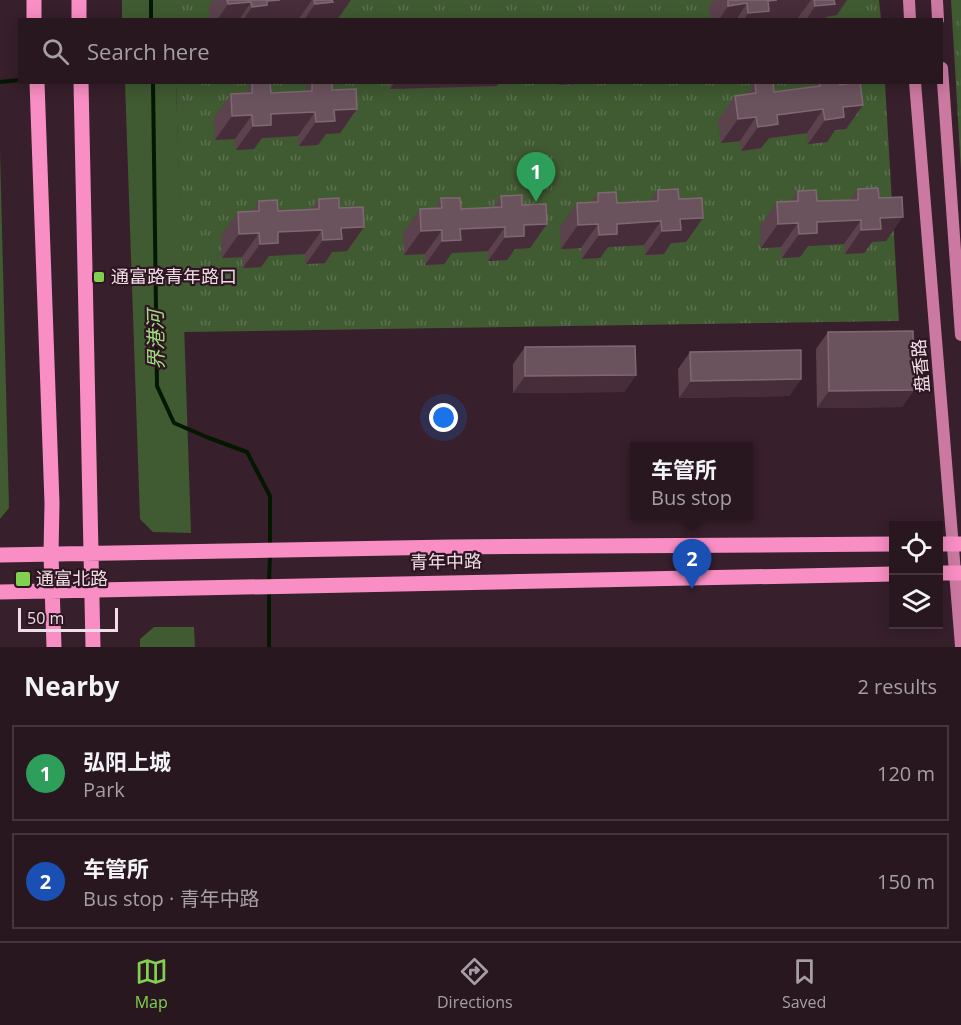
<!DOCTYPE html>
<html lang="en">
<head>
<meta charset="utf-8">
<style>
  body { margin:0; font-family:"Open Sans","Noto Sans SC",sans-serif; background:#312029; color:#f1f3f6 }
  .controls { position:absolute; right:18px; bottom:18px; display:grid; overflow:hidden; border-radius:0px; box-shadow:0 3px 15px #0003 }
  .controls button { width:54px; height:54px; display:grid; place-items:center; padding:0; border:0; border-bottom:2px solid #45363e; background:#291720; color:#f1f3f6; font:30px sans-serif }
  .scale { position:absolute; left:18px; bottom:15px; width:100px; box-sizing:border-box; padding-left:6px; border:3px solid #efdee5; border-top:0; font-size:16px; line-height:21px; white-space:nowrap; color:#efdee5; -webkit-text-stroke:4px #2d1621; paint-order:stroke }
  .you { position:absolute; left:444px; top:418px; width:21px; height:21px; margin:-15px; border:4px solid #fff; border-radius:50%; background:#1a73e8; box-shadow:0 0 0 9px #1a73e833 }
  .badge { display:grid; place-items:center; width:39px; height:39px; border-radius:50%; background:#81d050; color:#fff; font-size:20px; font-weight:700 }
  .pin { position:absolute; translate:-50% -50px; filter:drop-shadow(0 2px 3px #0008) }
  .pin::after { content:''; position:absolute; top:32px; width:21px; height:18px; background:inherit; clip-path:polygon(0 0,100% 0,50% 100%) }
  .popup { position:absolute; left:630px; top:442px; width:123px; height:78px; box-sizing:border-box; display:grid; place-content:center; border-radius:0px; background:#291720; filter:drop-shadow(0 2px 4px #0005); font-size:20px; white-space:nowrap; color:#a59fa5 }
  .popup b { font-size:22px; color:#f1f3f6 }
  .popup::after { content:''; position:absolute; left:50%; top:100%; margin-left:-12px; border:12px solid transparent; border-top-color:#291720 }
  .list { margin:0; padding:0; list-style:none }
  h2 { display:flex; justify-content:space-between; align-items:center; height:78px; margin:0; padding:0 24px; font-size:26px }
  h2 small { font-size:20px; font-weight:400; color:#a59fa5 }
  .list li { display:grid; grid-template-columns:39px 1fr auto; gap:18px; align-items:center; box-sizing:border-box; height:96px; margin:0 12px 12px; padding:0 12px; border:2px solid #45363e; border-radius:0px }
  .list b { display:block; font-size:22px; white-space:nowrap }
  .list p { margin:0; font-size:20px; white-space:nowrap; color:#a59fa5 }
  .list em { font-size:20px; font-style:normal; color:#a59fa5 }
  .icon { flex:none; width:33px; height:33px; fill:none; stroke:currentColor; stroke-width:2; stroke-linecap:round; stroke-linejoin:round }
  .map { position:relative; flex:none; width:961px; height:647px; overflow:hidden }
  .search { position:absolute; background:#291720; box-shadow:0 3px 15px #0003; left:18px; right:18px; top:18px; height:66px; display:flex; align-items:center; gap:15px; box-sizing:border-box; padding:0 21px; border-radius:0px; color:#a59fa5; font-size:22px }
  .sheet { height:294px; background:#291720 }
  nav { display:flex; justify-content:space-around; align-items:center; box-sizing:border-box; height:84px; border-top:2px solid #45363e; background:#291720; font-size:16px; color:#a59fa5 }
  nav a { display:grid; justify-items:center; gap:3px }
  nav .on { color:#81d050 }
  .map>svg:first-child { display:block }
  .grass { fill:#405a32 }
  .park { fill:url(#park-tufts) }
  .lines { fill:none; stroke-linecap:round; stroke-linejoin:round }
  .stream { stroke:#041700; stroke-width:4 }
  .secondary { stroke:#cb79a1; stroke-width:12 }
  .primary { stroke:#f88ec3; stroke-width:15 }
  .wall { fill:#5b424d }
  .shaded-wall { fill:#462d39 }
  .building { fill:#6b535e; stroke:#806873; stroke-width:1.5 }
  .poi-dot { fill:#81d050; stroke:#2d1621; stroke-width:2 }
  .labels { text-anchor:middle; stroke-width:4.5; stroke-linejoin:round; paint-order:stroke }
  .poi-label { font-size:18px; fill:#efdee5; stroke:#2d1621; text-anchor:start }
  .street-label { font-size:18px; fill:#efdee5; stroke:#2d1621 }
  .water-label { font-size:20px; font-style:italic; fill:#a1dd80; stroke:#2d1621 }
</style>
</head>
<body>
<div class="map">
<svg width="961" height="647" viewBox="0 0 961 647">
  <defs>
    <pattern id="park-tufts" width="24" height="20" patternUnits="userSpaceOnUse" patternTransform="scale(1.5)"><rect width="24" height="20" fill="#405a32"/><path d="M3 7l-1-3M5 7V3M7 7l1-3M15 17l-1-3M17 17v-4M19 17l1-3" fill="none" stroke="#5c7150"/></pattern>
  </defs>
  <rect width="100%" height="100%" fill="#371f2b"/>
  <path class="grass" d="M122,0H174V19H122Z
    M125,83H176L191,533L153,532L140,519Z
    M0,149L9,508L0,519Z
    M154,627H194L195,647H140V639Z"/>
  <path class="park" d="M174,0H879L881,19L174,20Z
    M951,0H961V171Z
    M176,83H885L899,321L183,332Z"/>
  <g class="lines">
    <path class="stream" d="M151,0V20
      M0,82L20,80
      M153,82L157,386L174,423L209,438L247,452L270,496V547
      M269,583L270,555
      M269,647V591"/>
    <path class="secondary" d="M909,0L910,20
      M937,0L938,20
      M942,68L961,335
      M915,82L961,646"/>
    <path class="primary" d="M34,0V20
      M79,0V20
      M37,82L52,503L51,554L54,647
      M81,82L93,647
      M938,544H961
      M0,555L451,547L894,544
      M938,573H961
      M0,592L894,574"/>
  </g>
  <path class="wall" d="M213,0H351L337,20H210L209,5Z
    M713,0H847L837,15L826,17L824,20H710L709,6Z
    M310,82H332V90L357,109L340,133L326,134L318,145L299,146L298,136L262,138L254,149L236,150L235,139L215,140L214,118L231,94H245L252,83L271,93L304,92Z
    M390,82H499L497,86L390,89Z
    M816,82H839L840,85L863,105L846,129L835,130L827,142L808,144L807,133L769,138L761,148L741,151L740,141L721,143L718,120L735,96L747,94L755,83L774,92L813,87Z
    M858,189L879,198L886,241L872,242L864,253L845,254L844,244L808,246L800,257L782,258L781,247L761,248L760,226L777,202L791,201L798,191L817,201L850,200Z
    M658,190L679,199L686,242L671,243L664,254L645,255L644,245L608,247L600,258L582,259L581,248L561,249L560,227L577,203H591L598,193L617,203L650,201Z
    M501,196L522,205L547,224L530,248L515,249L507,260L488,261V251L452,253L444,264L425,265V254L404,255L403,233L420,209H434L441,198L461,209L494,207Z
    M319,199L339,208L364,227L347,251L332,252L325,263L306,264L305,254L269,256L261,267L243,268L242,257L222,258L221,236L238,212L252,211L259,201L278,211L311,210Z
    M828,332L914,390L902,407L817,408L816,349Z
    M525,347L636,375L624,392L513,393V364Z
    M690,352L801,379L789,396L679,398L678,369Z"/>
  <path class="shaded-wall" d="M280,0H312L298,20H243L252,7L267,1Z
    M330,0H351L337,20H304L315,4Z
    M777,0H811L797,19L744,20L748,13L768,1Z
    M829,0H847L837,15L826,17L824,20H806L815,6Z
    M251,2L239,20H217L228,4Z
    M747,3L736,20H719L728,6Z
    M395,82H499L497,86L390,89Z
    M561,82H613L559,85Z
    M863,105L846,129L835,130L827,142L808,144L825,120L843,107Z
    M357,109L340,133L326,134L318,145L299,146L316,122L334,110Z
    M823,109L807,133L769,138L761,148L741,151L758,127L777,115Z
    M315,112L298,136L262,138L254,149L236,150L253,126L271,114Z
    M252,115L235,139L215,140L232,116Z
    M756,117L740,141L721,143L738,119Z
    M903,217L886,241L872,242L864,253L845,254L861,230L880,218Z
    M703,218L686,242L671,243L664,254L645,255L662,231L680,219Z
    M861,220L844,244L808,246L800,257L782,258L799,234L817,222Z
    M661,221L644,245L608,247L600,258L582,259L599,235L617,224Z
    M798,223L781,247L761,248L778,224Z
    M547,224L530,248L515,249L507,260L488,261L505,237L524,225Z
    M598,224L581,248L561,249L578,225Z
    M364,227L347,251L332,252L325,263L306,264L323,240L341,228Z
    M505,227L488,251L452,253L444,264L425,265L442,241L460,229Z
    M322,230L305,254L269,256L261,267L243,268L260,244L278,232Z
    M442,230L425,254L404,255L421,231Z
    M259,233L242,257L222,258L239,234Z
    M636,375L624,392L513,393L525,376Z
    M801,379L789,396L679,398L691,381Z
    M914,390L902,407L817,408L829,391Z"/>
  <path class="building" d="M227,0H280L267,1V5L252,7L251,2L228,4Z
    M314,0H332L333,2L315,4Z
    M728,0H777L768,1L769,11L748,13L747,3L728,6Z
    M814,0H834L835,4L815,6Z
    M268,82H270L271,93L312,91V82H332V90L356,89L357,109L334,110L335,121L316,122L315,112L271,114V125L253,126L252,115L232,116L231,94L252,93V83Z
    M762,82H773L774,92L820,86L819,82H839L840,85L860,82L863,105L843,107L844,117L825,120L823,109L777,115L778,124L758,127L756,117L738,119L735,96L756,93L755,83Z
    M878,188L879,198L902,197L903,217L880,218L881,229L861,230V220L817,222V233L799,234L798,223L778,224L777,202L798,201V191L816,190L817,201L858,200V189Z
    M678,189L679,199L702,198L703,218L680,219L681,230L662,231L661,221L617,224V234L599,235L598,224L578,225L577,203L598,202V193L616,192L617,203L658,201V190Z
    M522,195V205L546,204L547,224L524,225V236L505,237V227L460,229L461,240L442,241V230L421,231L420,209L442,208L441,198H460L461,209L502,207L501,196Z
    M339,198V208L363,207L364,227L341,228L342,239L323,240L322,230L278,232V243L260,244L259,233L239,234L238,212L259,211V201L277,200L278,211L319,209V199Z
    M913,331L914,390L829,391L828,332Z
    M635,346L636,375L525,376V347Z
    M801,350V379L691,381L690,352Z"/>
  <g class="poi-dot">
    <rect x="93" y="271" width="12" height="12" rx="3"/>
    <rect x="15" y="571" width="16" height="16" rx="3"/>
  </g>
  <g class="labels">
    <g class="poi-label">
      <text x="111" y="283">通富路青年路口</text>
      <text x="36" y="585">通富北路</text>
    </g>
    <g class="street-label">
      <text transform="translate(921 366) rotate(-95)" y="6">盘香路</text>
      <text transform="translate(446 562) rotate(-1)" y="6">青年中路</text>
    </g>
    <g class="water-label">
      <text transform="translate(156 340) rotate(-91)" y="7">界港河</text>
    </g>
  </g>
</svg>
<div class="controls">
<button><svg class="icon" aria-label="locate" viewBox="0 0 24 24"><circle cx="12" cy="12" r="6"/><path d="M12 2v4M12 18v4M2 12h4M18 12h4"/></svg></button>
<button><svg class="icon" aria-label="layers" viewBox="0 0 24 24"><path d="M12 4l9 5-9 5-9-5zM3 14l9 5 9-5"/></svg></button>
</div>
<div class="scale">50 m</div>
<div class="you"></div>
<div class="pin badge" style="left:536px;top:202px;background:#2e9e5b">1</div>
<div class="pin badge" style="left:692px;top:589px;background:#1a4fb4">2</div>
<div class="popup"><b>车管所</b>Bus stop</div>
<div class="search"><svg class="icon" aria-label="search" viewBox="0 0 24 24"><circle cx="10" cy="10" r="6"/><path d="M15 15l6 6"/></svg>Search here</div>
</div>
<section class="sheet">
<h2>Nearby<small>2 results</small></h2>
<ul class="list">
<li><span class="badge" style="background:#2e9e5b">1</span><div><b>弘阳上城</b><p>Park</p></div><em>120 m</em></li>
<li><span class="badge" style="background:#1a4fb4">2</span><div><b>车管所</b><p>Bus stop · 青年中路</p></div><em>150 m</em></li>
</ul>
</section>
<nav>
<a class="on"><svg class="icon" aria-label="map" viewBox="0 0 24 24"><path d="M3 6l6-2 6 2 6-2v14l-6 2-6-2-6 2zM9 4v14M15 6v14"/></svg>Map</a>
<a><svg class="icon" aria-label="directions" viewBox="0 0 24 24"><path d="M12 3l9 9-9 9-9-9zM9 14v-3h6M13 9l2 2-2 2"/></svg>Directions</a>
<a><svg class="icon" aria-label="saved" viewBox="0 0 24 24"><path d="M7 4h10v16l-5-4-5 4z"/></svg>Saved</a>
</nav>
</body>
</html>
